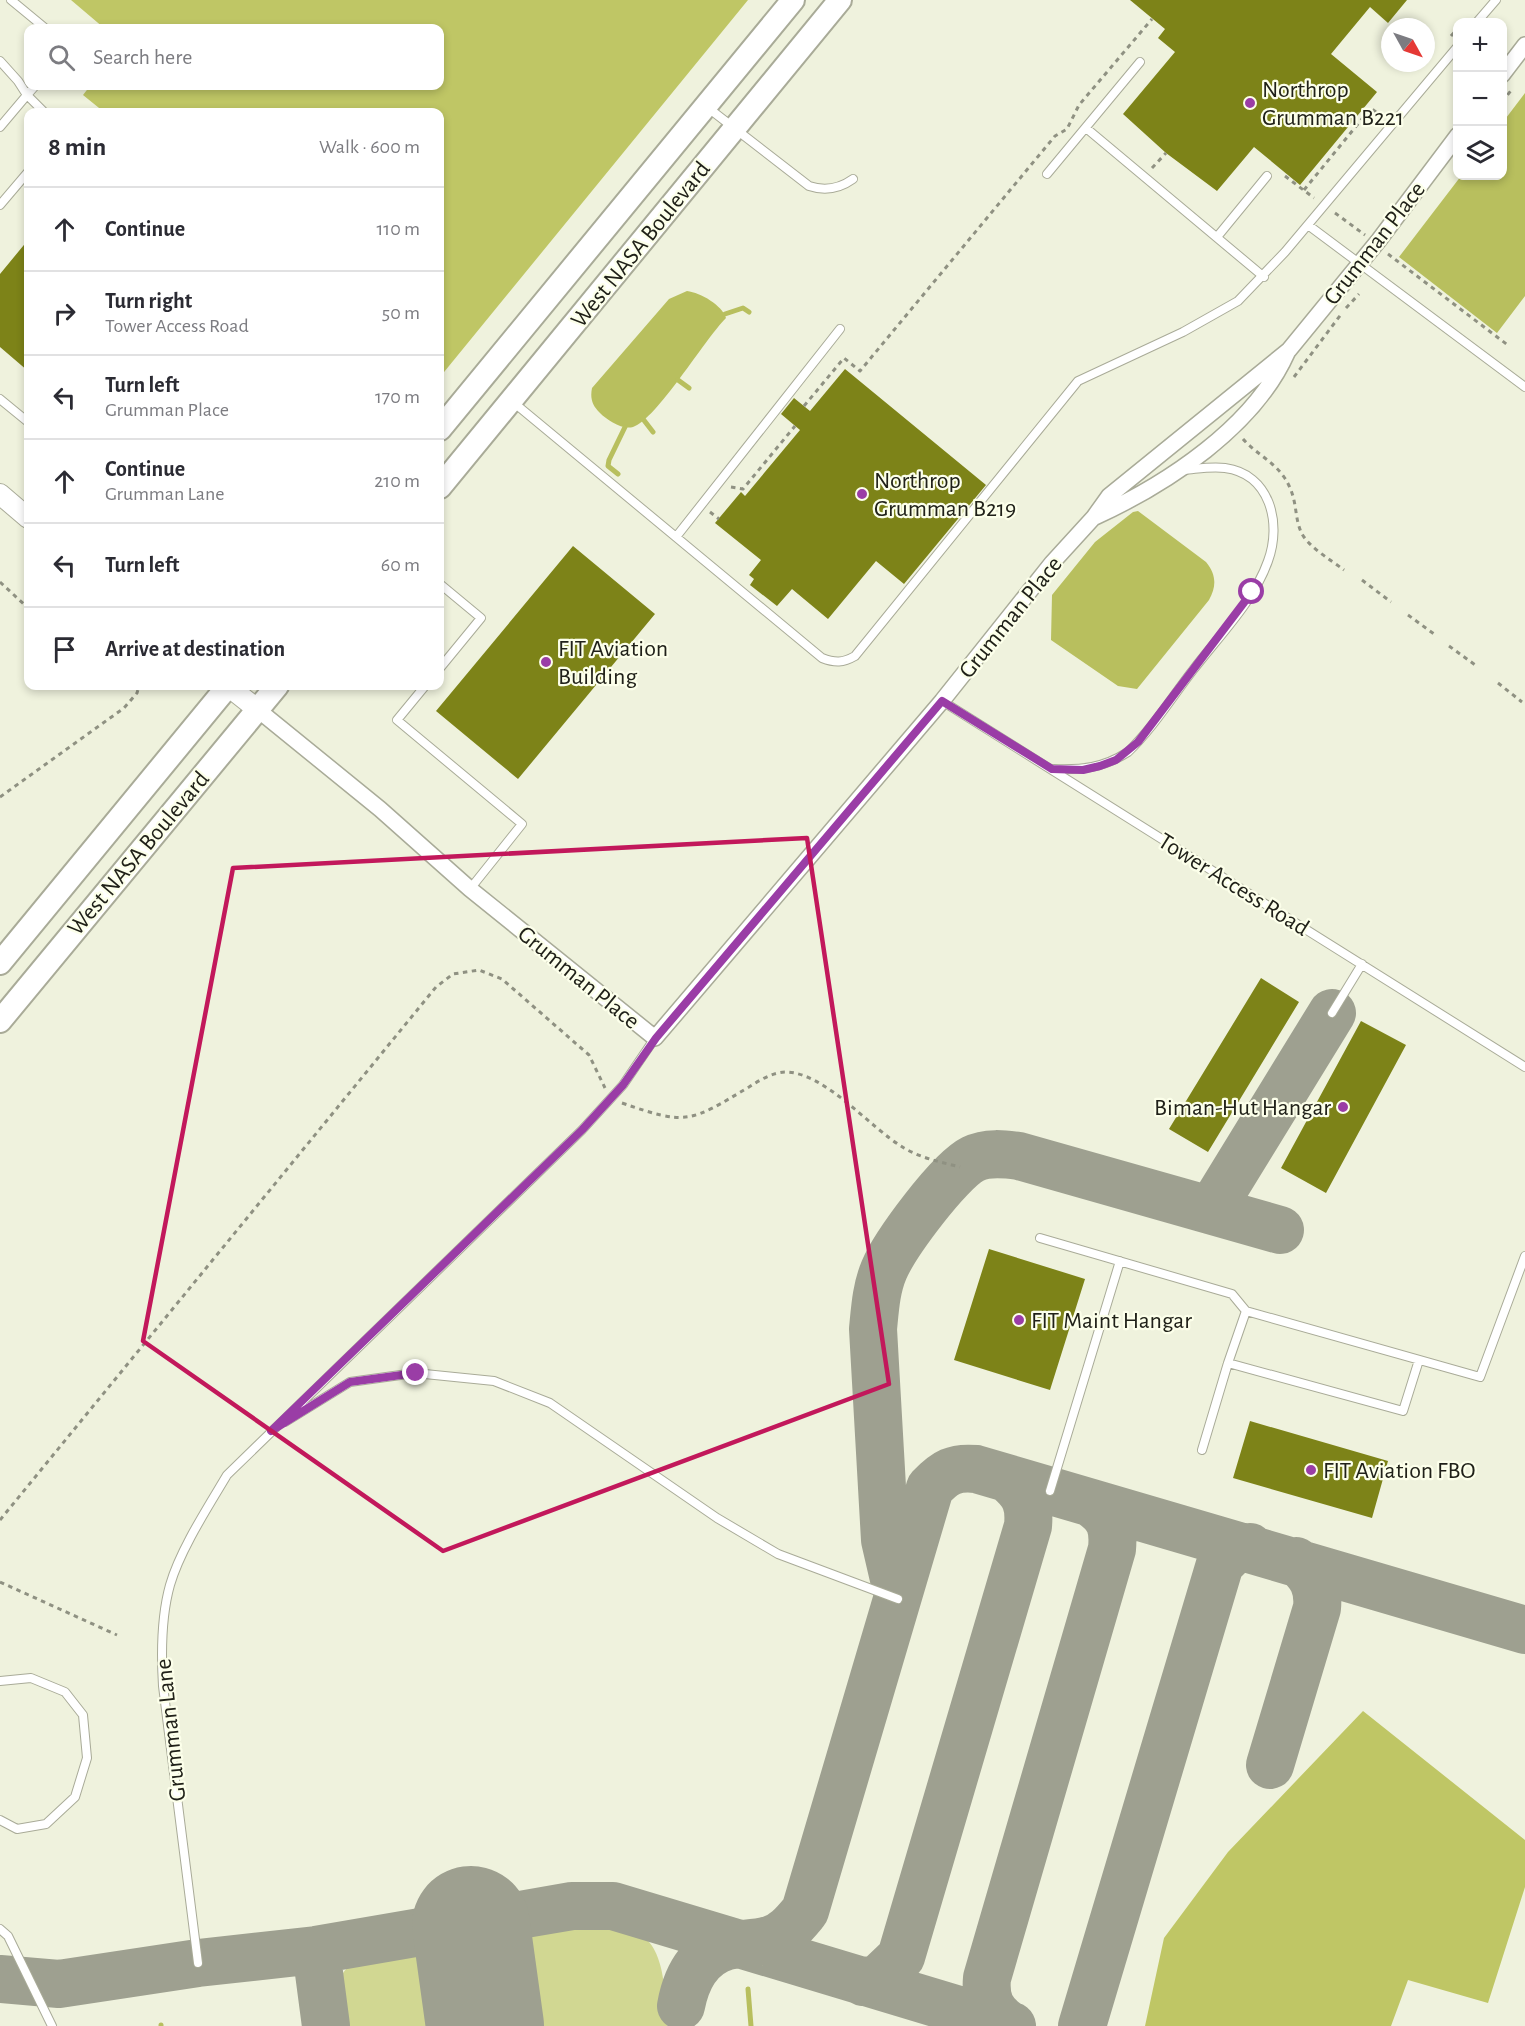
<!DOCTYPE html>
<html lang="en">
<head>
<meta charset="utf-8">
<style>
  body { margin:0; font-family:"Alegreya Sans",sans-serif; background:#f2f2f3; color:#2b2b33 }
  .controls { position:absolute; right:18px; top:18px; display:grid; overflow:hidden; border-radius:12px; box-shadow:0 3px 9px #0003 }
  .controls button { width:54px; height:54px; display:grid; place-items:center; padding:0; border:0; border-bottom:2px solid #e1e1e2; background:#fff; color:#2b2b33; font:30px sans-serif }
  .compass { position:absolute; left:1381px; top:18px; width:54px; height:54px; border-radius:50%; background:#fff; box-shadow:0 3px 9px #0003; rotate:130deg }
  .stop { position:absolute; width:18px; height:18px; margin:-14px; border:4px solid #9a3da6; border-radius:50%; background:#fff }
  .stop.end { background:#9a3da6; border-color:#fff; box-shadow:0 2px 6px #0008 }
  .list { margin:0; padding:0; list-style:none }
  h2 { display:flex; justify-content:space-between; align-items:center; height:78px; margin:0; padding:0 24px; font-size:26px }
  h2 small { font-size:20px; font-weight:400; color:#7c7c81 }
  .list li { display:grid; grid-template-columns:39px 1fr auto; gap:18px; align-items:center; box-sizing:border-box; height:84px; padding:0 24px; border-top:2px solid #e1e1e2 }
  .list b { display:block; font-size:22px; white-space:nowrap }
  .list p { margin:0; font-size:20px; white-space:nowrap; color:#7c7c81 }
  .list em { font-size:20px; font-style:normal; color:#7c7c81 }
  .icon { flex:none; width:33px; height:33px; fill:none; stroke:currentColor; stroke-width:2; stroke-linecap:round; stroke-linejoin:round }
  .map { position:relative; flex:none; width:1525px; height:2026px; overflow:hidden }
  .search { position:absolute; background:#fff; box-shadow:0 3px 9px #0003; left:24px; top:24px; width:420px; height:66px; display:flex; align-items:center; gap:15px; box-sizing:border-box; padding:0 21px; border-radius:12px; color:#7c7c81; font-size:22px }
  .panel { position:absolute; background:#fff; box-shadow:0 3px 9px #0003; left:24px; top:108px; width:420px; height:582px; border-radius:12px }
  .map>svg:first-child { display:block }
  .green { fill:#d1d792 }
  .forest { fill:#bfc665 }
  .water { fill:#b8bf5e }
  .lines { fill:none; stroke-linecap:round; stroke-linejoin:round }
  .stream { stroke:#b8bf5e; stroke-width:5 }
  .taxiway { stroke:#9ea090; stroke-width:48 }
  .runway { stroke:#9ea090; stroke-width:118 }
  .building { fill:#7d8318 }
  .service-casing { stroke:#a9ab98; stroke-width:10 }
  .minor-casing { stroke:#a9ab98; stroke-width:18 }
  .tertiary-casing { stroke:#a9ab98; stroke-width:22 }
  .secondary-casing { stroke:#a9ab98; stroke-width:26 }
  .path { stroke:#8f9182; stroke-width:3; stroke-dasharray:4.5 4.5; stroke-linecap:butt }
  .service { stroke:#fff; stroke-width:8 }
  .minor { stroke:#fff; stroke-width:15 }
  .tertiary { stroke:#fff; stroke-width:20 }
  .secondary { stroke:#fff; stroke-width:22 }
  .route { stroke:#9a3da6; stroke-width:8 }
  .marked { fill:none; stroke:#c2185b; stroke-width:4.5; stroke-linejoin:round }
  .poi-dot { fill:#9a3da6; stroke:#fcffea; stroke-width:2 }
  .labels { text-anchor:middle; stroke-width:4.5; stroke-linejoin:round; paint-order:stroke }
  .poi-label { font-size:24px; fill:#202119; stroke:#fcffea; text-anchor:start }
  .street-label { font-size:24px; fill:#202119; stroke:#fcffea }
</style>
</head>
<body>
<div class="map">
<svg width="1525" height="2026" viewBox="0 0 1525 2026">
  <rect width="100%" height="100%" fill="#eff2dd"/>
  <path class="green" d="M589,1923C602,1924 619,1924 631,1929C668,1943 664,1994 667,2026H516C512,1997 495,1943 533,1930C550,1924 572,1925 589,1923Z
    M403,1951C450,1956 449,1988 455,2026H342C330,1963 346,1961 403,1951Z"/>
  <path class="forest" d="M71,0H748L440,377V112H104L83,95L90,86H440V28H104Z
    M1363,1711L1525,1840V1887L1488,2003L1408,1980L1391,2026H1145L1164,1938L1228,1852Z"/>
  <path class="water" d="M1525,93V296L1497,333L1399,257L1461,176H1502L1503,122Z
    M687,291C701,293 722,305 726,318C704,340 657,419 633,427C622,430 607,420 600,413C592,405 590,398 592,388L669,299Z
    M1138,511L1206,562C1216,574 1217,586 1209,600L1137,689L1118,686L1051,640L1052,595L1095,542L1133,512Z"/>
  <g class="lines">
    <path class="stream" d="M725,314L743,308L749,312
      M678,380L689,388
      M643,419L653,432
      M618,474L608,466L609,460L625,427
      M748,1989L751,2026
      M161,2025V2026"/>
    <path class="taxiway" d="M1211,1210L1332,1013
      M897,1592L885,1540L873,1329C875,1309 876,1289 884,1270C895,1244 949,1171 973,1159C987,1152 1004,1154 1019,1156L1280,1230
      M1270,1765L1317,1608C1319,1587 1312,1574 1296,1561
      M316,1950L326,2026
      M0,1979L59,1984L198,1963L316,1950L572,1906H613L1012,2026
      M863,1982L879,1978L901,1957L1028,1526C1030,1504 1025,1493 1008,1479
      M681,2006C686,1979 698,1954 727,1946C740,1943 756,1944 769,1940C785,1936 795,1923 805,1911L930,1488C945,1472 954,1467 976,1469L1525,1630
      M1009,2025C991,2013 985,2000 987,1978L1112,1549C1114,1527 1110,1516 1091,1503
      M1082,2026L1220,1564L1235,1549L1250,1547"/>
    <path class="runway" d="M471,1925L485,2026"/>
  </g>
  <path class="building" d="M1130,0H1407L1388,23L1370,7L1331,54L1377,92L1300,185L1254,147L1217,191L1166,153L1123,114L1175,52L1158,38L1165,29Z
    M28,240V371L0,347V274Z
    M845,369L986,485L904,584L876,561L828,619L792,589L777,606L750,585L754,579L749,575L761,560L715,523L741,492L745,496L800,430L781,414L794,398L810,411Z
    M573,546L655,614L518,779L436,711Z
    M1261,978L1299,1002L1208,1152L1169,1129Z
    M1361,1021L1406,1045L1326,1193L1281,1168Z
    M989,1249L1085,1279L1050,1390L954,1360Z
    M1250,1421L1388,1461L1372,1518L1233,1478Z"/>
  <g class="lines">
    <g class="service-casing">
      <path id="service" d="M11,0L45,28
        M1477,22L1496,0
        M0,61L18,81L27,95L0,127
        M35,86L27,95L44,112
        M707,107L809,186C824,191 839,189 853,179
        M1086,128L1264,277
        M1047,174L1140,62
        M0,205L28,172
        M1308,225L1525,387
        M1217,237L1267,176
        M0,399L28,422
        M513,402L822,658C835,663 843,663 855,656L1078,381L1183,332L1238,301L1285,252L1458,46
        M676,537L840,329
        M440,584L481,618L440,668
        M425,686L397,720L522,824L470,889
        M942,701L1525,1067
        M1054,769C1082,770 1103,768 1128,752C1153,728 1172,697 1193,670C1219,636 1254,601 1268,561C1282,523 1270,474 1225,468C1211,466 1197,469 1184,470
        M1332,1013L1362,964
        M1040,1238L1232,1294L1246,1311L1480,1377L1525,1256
        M1228,1363L1246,1311
        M285,1422L350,1382L415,1373L494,1381L550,1403L717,1518L778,1554L898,1599
        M1202,1450L1228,1363L1403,1411L1419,1360
        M1050,1491L1120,1261
        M0,1681L31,1678L65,1692L83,1715L87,1758L75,1797L46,1824L17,1829L0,1820
        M0,1929L8,1936L52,2026
        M198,1963L163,1686C161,1653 161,1617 170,1585C180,1550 208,1507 227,1475L582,1130L623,1085L655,1038"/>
    </g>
    <g class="minor-casing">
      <path id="minor" d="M1502,75L1525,45
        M1095,517C1167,484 1254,427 1287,353
        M257,709L380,809L470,889L655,1038L942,701L1052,563L1094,517L1109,496L1289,350L1379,240L1458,135"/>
    </g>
    <g class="tertiary-casing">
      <path id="tertiary" d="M0,494L28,518
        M228,686L257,709"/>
    </g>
    <g class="secondary-casing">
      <path id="secondary" d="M440,429L793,0
        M440,487L840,0
        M0,963L228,686
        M0,1021L277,686"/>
    </g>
    <path class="path" d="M1451,36L1458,28
      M1502,102L1513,88
      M1152,168L1166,153
      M1285,176L1314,198
      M1304,190L1371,108L1382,117
      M1335,213L1365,235
      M1388,254L1509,346
      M1346,308L1359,294
      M1294,377L1342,313
      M804,406L844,358L860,371L1055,136L1067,129L1079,105L1152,19
      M1243,439C1255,453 1273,461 1284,477C1299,499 1293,516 1302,534C1310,548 1331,560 1344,570
      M731,487L743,489L795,426
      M710,512L719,519
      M1362,580L1391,602
      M0,582L28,608
      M1408,615L1434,634
      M1449,646L1478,667
      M1498,683L1522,702
      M0,797L124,708L137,693L139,686
      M622,1103C688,1126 690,1122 749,1087C760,1080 773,1072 786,1072C826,1073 870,1128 904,1148C921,1158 940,1162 960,1167
      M0,1520L436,987L453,974L479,970L502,979L589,1055L605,1088
      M0,1582L117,1635"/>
    <use href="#service" class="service"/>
    <use href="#minor" class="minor"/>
    <use href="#tertiary" class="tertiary"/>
    <use href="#secondary" class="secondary"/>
  </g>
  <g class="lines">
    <path class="route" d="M416,1373L350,1382L271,1431L582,1130L623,1085L656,1038L942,701L1052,769L1083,770L1100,766L1116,760L1138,742L1252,592"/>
  </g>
  <path class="marked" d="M807,838L889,1384L443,1551L143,1341L233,868Z"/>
  <g class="poi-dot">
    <circle cx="1250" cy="103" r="6"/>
    <circle cx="862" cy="494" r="6"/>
    <circle cx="546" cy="662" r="6"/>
    <circle cx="1343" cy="1107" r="6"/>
    <circle cx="1019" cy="1320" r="6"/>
    <circle cx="1311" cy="1470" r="6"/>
  </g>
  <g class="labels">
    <g class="poi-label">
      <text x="1262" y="97">Northrop<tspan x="1262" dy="28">Grumman B221</tspan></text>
      <text x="874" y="488">Northrop<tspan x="874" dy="28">Grumman B219</tspan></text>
      <text x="558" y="656">FIT Aviation<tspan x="558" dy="28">Building</tspan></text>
      <text x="1331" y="1115" text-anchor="end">Biman-Hut Hangar</text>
      <text x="1031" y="1328">FIT Maint Hangar</text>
      <text x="1323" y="1478">FIT Aviation FBO</text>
    </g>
    <g class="street-label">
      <text transform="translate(1374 243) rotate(-52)" y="8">Grumman Place</text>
      <text transform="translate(640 244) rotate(-51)" y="8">West NASA Boulevard</text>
      <text transform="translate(1010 617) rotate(-51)" y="8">Grumman Place</text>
      <text transform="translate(138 853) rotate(-50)" y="8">West NASA Boulevard</text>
      <text transform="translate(1234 884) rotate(32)" y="8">Tower Access Road</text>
      <text transform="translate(579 977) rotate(39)" y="8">Grumman Place</text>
      <text transform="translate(170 1730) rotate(-96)" y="8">Grumman Lane</text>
    </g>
  </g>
</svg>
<div class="controls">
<button>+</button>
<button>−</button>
<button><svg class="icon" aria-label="layers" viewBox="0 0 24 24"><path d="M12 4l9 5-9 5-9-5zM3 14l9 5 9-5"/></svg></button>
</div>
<svg class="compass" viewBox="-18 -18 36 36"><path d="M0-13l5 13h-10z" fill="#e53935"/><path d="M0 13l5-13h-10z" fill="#7c7c81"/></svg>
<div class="stop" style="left:1252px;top:592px"></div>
<div class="stop end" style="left:416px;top:1373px"></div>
<div class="search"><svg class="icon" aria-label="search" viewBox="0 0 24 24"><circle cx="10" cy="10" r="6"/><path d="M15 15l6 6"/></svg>Search here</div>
<section class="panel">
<h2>8 min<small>Walk · 600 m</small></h2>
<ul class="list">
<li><svg class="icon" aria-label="ahead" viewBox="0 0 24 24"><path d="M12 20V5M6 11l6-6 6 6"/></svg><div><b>Continue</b></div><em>110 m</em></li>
<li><svg class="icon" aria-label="right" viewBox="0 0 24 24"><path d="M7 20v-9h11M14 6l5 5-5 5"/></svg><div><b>Turn right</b><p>Tower Access Road</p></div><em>50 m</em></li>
<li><svg class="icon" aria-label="left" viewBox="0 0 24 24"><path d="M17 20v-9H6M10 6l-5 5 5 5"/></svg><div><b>Turn left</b><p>Grumman Place</p></div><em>170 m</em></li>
<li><svg class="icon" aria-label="ahead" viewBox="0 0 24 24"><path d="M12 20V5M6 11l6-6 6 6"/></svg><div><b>Continue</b><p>Grumman Lane</p></div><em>210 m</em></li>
<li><svg class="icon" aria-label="left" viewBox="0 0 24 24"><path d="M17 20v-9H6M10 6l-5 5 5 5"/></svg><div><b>Turn left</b></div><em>60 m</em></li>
<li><svg class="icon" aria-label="arrive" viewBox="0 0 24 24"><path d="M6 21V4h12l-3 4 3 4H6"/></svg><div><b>Arrive at destination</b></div></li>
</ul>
</section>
</div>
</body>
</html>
